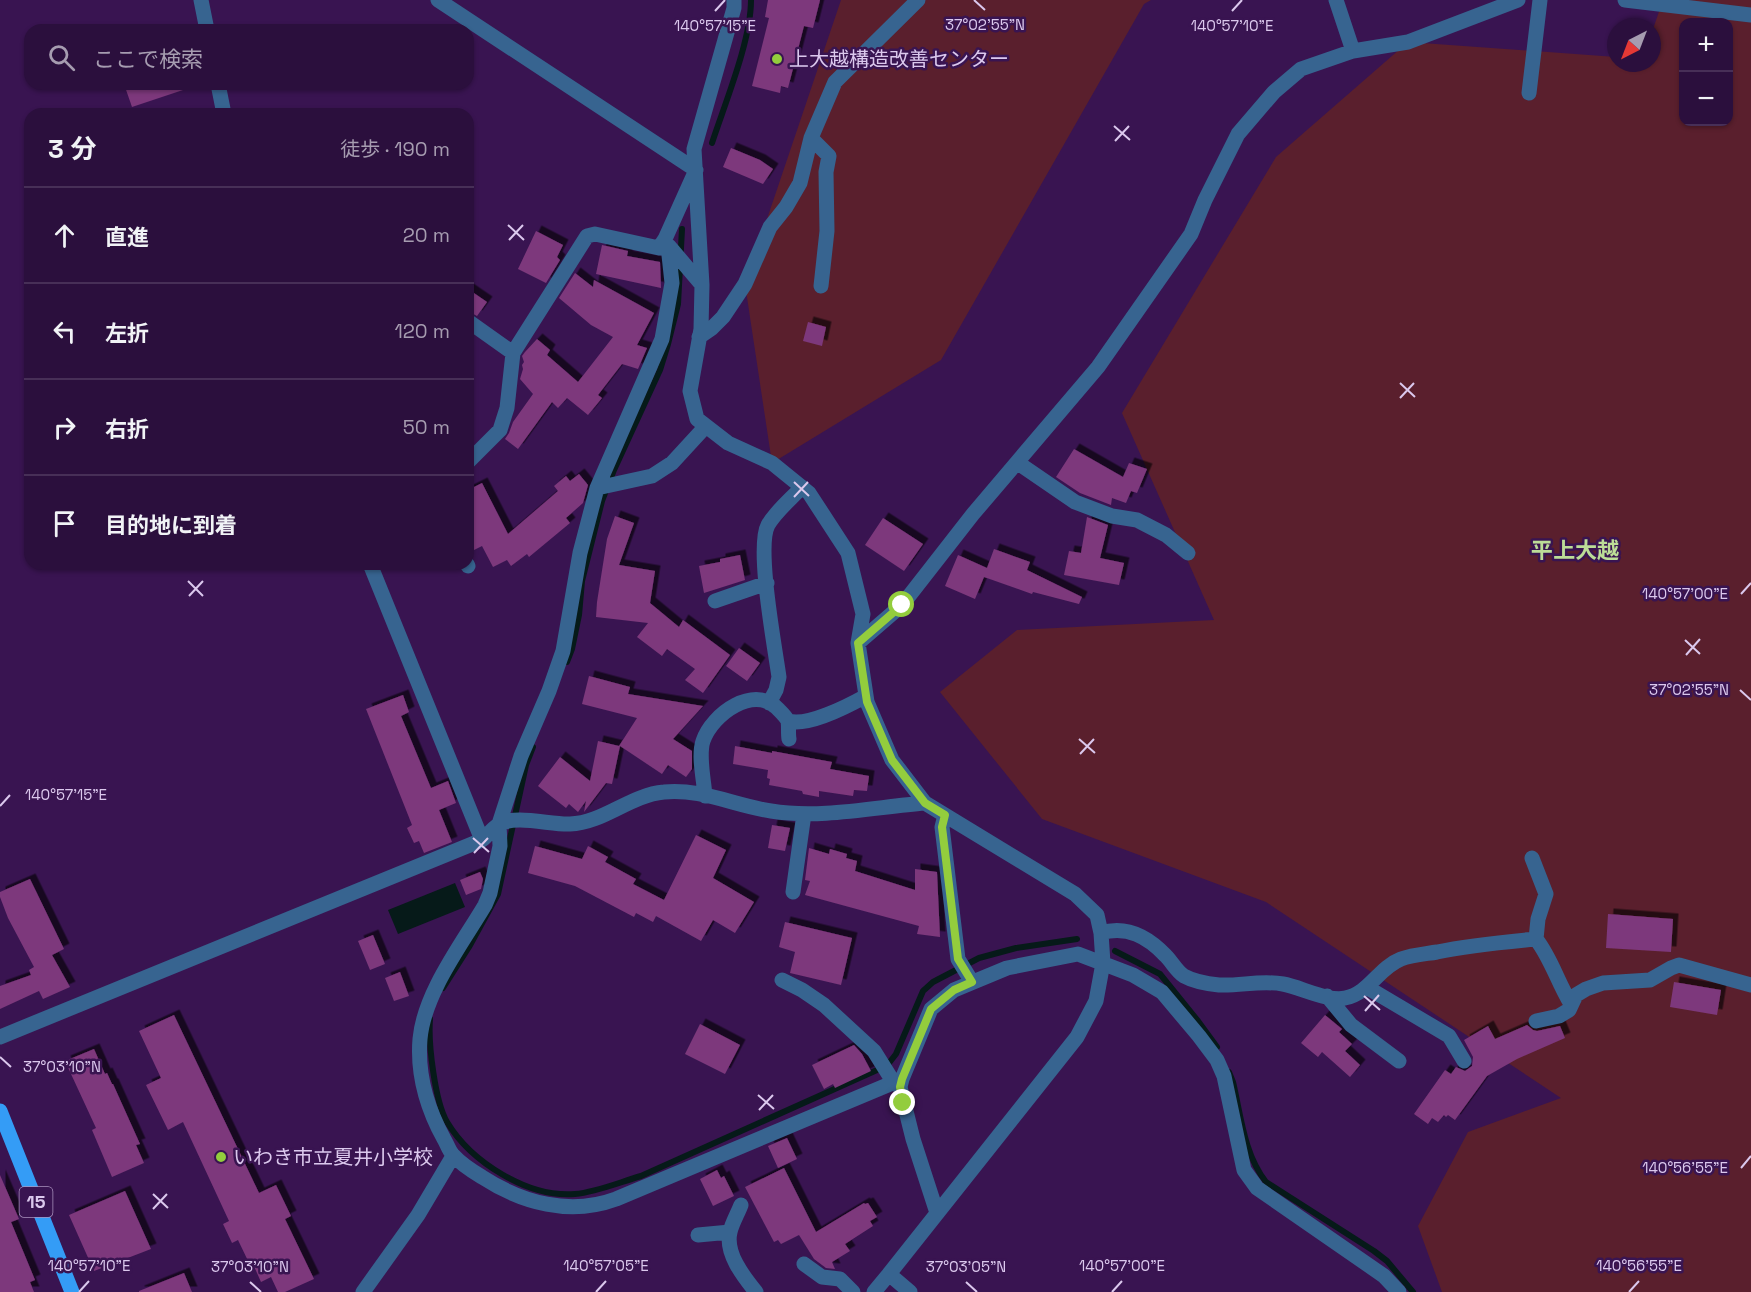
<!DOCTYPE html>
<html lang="ja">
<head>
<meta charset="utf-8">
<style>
  body { margin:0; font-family:"Space Grotesk","Noto Sans JP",sans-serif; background:#371d48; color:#f1f3f6 }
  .controls { position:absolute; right:18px; top:18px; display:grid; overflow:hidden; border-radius:12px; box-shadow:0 2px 4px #0004 }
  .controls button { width:54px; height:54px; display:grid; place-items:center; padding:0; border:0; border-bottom:2px solid #472f57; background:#2b0f3d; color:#f1f3f6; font:30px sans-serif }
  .compass { position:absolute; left:1607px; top:18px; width:54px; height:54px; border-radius:50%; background:#2b0f3d; box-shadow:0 2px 4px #0004; rotate:222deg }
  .stop { position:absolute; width:18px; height:18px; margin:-14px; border:4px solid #93cd3d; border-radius:50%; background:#fff }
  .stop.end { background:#93cd3d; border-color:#fff; box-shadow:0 2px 6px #0008 }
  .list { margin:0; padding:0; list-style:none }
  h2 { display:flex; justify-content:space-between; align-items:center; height:78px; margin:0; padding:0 24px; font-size:26px }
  h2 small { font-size:20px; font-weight:400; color:#a69cb0 }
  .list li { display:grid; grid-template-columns:39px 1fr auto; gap:18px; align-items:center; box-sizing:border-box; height:96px; padding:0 24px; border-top:2px solid #472f57 }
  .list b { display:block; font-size:22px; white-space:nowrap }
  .list em { font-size:20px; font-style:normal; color:#a69cb0 }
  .icon { flex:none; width:33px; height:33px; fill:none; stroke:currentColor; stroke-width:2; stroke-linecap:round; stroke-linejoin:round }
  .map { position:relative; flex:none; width:1751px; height:1292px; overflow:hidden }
  .search { position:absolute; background:#2b0f3d; box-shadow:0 2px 4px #0004; left:24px; top:24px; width:450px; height:66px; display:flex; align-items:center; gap:15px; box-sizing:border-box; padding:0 21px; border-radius:18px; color:#a69cb0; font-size:22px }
  .panel { position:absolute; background:#2b0f3d; box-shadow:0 2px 4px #0004; left:24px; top:108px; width:450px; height:462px; border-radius:18px }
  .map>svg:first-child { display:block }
  .green { fill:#5a1f2d; fill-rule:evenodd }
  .water { fill:#061a19 }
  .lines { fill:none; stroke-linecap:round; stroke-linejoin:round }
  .stream { stroke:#061a19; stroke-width:6 }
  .building { fill:#7d387b; filter:url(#shadow) }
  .minor { stroke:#376490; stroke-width:15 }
  .primary { stroke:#349cf6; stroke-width:15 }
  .route { stroke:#93cd3d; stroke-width:8 }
  .ticks { fill:none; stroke:#dbc8ed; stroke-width:2 }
  .poi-dot { fill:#93cd3d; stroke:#391451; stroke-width:2 }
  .labels { text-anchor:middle; stroke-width:5; stroke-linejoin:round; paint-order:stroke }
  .shield { fill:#391451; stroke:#aa92be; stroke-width:1.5 }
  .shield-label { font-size:18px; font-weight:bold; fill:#dbc8ed }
  .poi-label { font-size:20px; fill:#dbc8ed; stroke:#391451; text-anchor:start }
  .quarter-label { font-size:22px; font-weight:bold; fill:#bcdd97; stroke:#391451 }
  .ticks-label { font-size:15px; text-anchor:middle; fill:#dbc8ed; stroke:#391451; stroke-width:5; stroke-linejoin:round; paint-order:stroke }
</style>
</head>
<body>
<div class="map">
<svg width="1751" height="1292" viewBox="0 0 1751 1292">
  <defs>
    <filter id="shadow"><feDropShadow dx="5.5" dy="-5.5" stdDeviation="0" flood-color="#0009"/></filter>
  </defs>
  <rect width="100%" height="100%" fill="#391451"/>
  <path class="green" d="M841,0H1151L1144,4L941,360L772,463L745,284Z
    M1663,0H1751V1292H1442L1418,1226L1468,1132L1561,1098L1266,902L1042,819L940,692L1017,630L1214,620L1122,413L1276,157L1408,42L1616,57V63H1652V32ZM1684,22H1728V122H1684Z"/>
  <path class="water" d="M455,883L465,907L398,934L388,910Z"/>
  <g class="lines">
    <path class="stream" d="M712,143C725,103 751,41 751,0
      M567,662L572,649L579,615L582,581L602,501L614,470L660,370L668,344L678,304L682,229
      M1115,951L1160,974L1198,1021L1217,1047
      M443,988L469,947L498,894L526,765L533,747
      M430,1019C428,1043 435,1102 447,1122C471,1162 528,1198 575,1194C597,1192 620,1182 641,1176L877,1070L889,1063L896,1054L923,991L933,982L979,958L1016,948L1077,939
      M1229,1072L1233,1082C1241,1116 1244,1154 1266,1182L1374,1251L1387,1261L1413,1292"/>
  </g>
  <path class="building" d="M768,0H820L813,28L804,26L788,88L781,86L780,93L752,86L769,18L765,17Z
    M124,84H191L192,87L132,107Z
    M731,148L760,160L773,169L763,184L723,167Z
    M536,231L563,245L557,257L560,260L546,283L518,269Z
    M602,245L628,251L627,256L660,262L661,288L596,274Z
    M575,273L593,287L594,280L654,313L637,345L647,348L638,369L622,364L598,395L602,398L588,415L567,398L558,408L552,402L518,449L505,439L509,433L513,422L533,394L520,379L523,369L522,365L524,362L522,356L525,352L537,339L550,350L547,355L578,382L613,337L591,325L559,298Z
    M468,289L487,302L477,316L468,311Z
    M808,322L826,327L822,346L803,341Z
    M1074,449L1123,477L1129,463L1147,469L1137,493L1131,491L1126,503L1112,498L1111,505L1080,493L1056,477Z
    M579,474L588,485L583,503L566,518L570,523L529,557L527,554L511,566L507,560L493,567L482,546L474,550L468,537V490L482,483L508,534L558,491L554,486L566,476L570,481Z
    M615,516L634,523L619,565L655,571L650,603L679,627L683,620L730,655L703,693L685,680L695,669L667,649L662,656L637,637L648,623L596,617L597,602L607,539Z
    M1087,517L1108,525L1100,558L1124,563L1119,585L1064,575L1069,551L1081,553Z
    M883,518L923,544L904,571L865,545Z
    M994,549L1030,562L1027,570L1082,597L1079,604L1033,592L1032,594L984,577L975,599L945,586L958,555L987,568Z
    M740,555L745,580L704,593L699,566L720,562V559Z
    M739,648L760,663L747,681L726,666Z
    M589,676L630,687L628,694L703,706L673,739L692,751V769L686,777L668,765L662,774L620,746L612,784L606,783L584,812L586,801L578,812L569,804L566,808L538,786L560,757L590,781L598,741L619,746L637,718L582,704Z
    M403,695L409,712L401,716L431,788L448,781L456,803L439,810L452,842L424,853L419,841L414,843L407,828L412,825L366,709Z
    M735,746L772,753V751L832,762L830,769L869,776L867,791L854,790L853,796L819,791V797L803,794L802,791L769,785L770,779L767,778L768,770L733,764Z
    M772,825L790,828L785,851L768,848Z
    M696,835L726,850L713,878L754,902L735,933L713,920L701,941L656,916L653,922L636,913L634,917L575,886L528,873L535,846L582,859L588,846L608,857L605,862L636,879L633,884L664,900Z
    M809,848L829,854L830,849L847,854L846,858L857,861L855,871L915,890V869L937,872L940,937L917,934L919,926L805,895L810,881L805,880Z
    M480,872L483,879L481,889L466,895L460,880Z
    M30,879L64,949L52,955L70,987L43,999L39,991L0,1009V986L31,975L29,970L34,967L8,918L0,897V892Z
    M1608,914L1673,919L1671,952L1606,948Z
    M785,922L852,938L841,985L790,973L795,952L779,947Z
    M373,935L385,964L370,970L358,941Z
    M400,972L409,996L394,1001L385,978Z
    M1674,982L1721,990L1717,1015L1670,1007Z
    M174,1015L259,1193L276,1185L291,1216L285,1219L314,1279L285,1292H278L271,1277L261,1282L253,1264L250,1265L238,1240L232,1243L223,1224L229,1221L183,1122L168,1130L146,1085L161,1078L139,1031Z
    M1325,1015L1342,1029L1339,1032L1352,1044L1345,1051L1360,1065L1350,1077L1322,1052L1318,1057L1301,1043Z
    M700,1024L740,1045L725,1074L685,1054Z
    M1527,1025L1533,1030L1537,1031L1560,1026L1565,1038L1517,1059L1487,1076L1455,1120L1448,1115L1446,1117L1444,1115L1438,1122L1432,1118L1428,1124L1414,1114L1445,1070L1451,1074L1456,1067L1465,1071L1472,1066L1473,1057L1464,1040L1488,1026L1495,1039Z
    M854,1045L862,1054L871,1071L835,1088L833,1084L824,1089L812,1065Z
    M94,1049L105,1074L107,1073L112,1084H113L140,1144L136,1145L144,1163L112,1177L92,1130L96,1128L65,1061Z
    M787,1138L797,1159L778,1168L768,1146Z
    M784,1168L816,1232L864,1203L865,1204L868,1203L877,1217L870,1221L873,1226L845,1244L850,1251L832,1262L835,1269L826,1268L814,1259L799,1235L781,1244L778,1240L774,1242L745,1187Z
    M717,1170L721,1178L724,1176L734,1196L713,1206L700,1179Z
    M0,1175L19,1219L11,1222L35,1280L30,1282L34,1292H0Z
    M125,1191L151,1249L94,1271L69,1215Z
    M184,1273L192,1292H139V1291Z"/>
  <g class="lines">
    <path class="minor" d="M201,0L207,30
      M438,0L696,170L665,239L659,248L595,234L587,236L513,353L507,408L500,430L468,462
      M734,0V8L694,149L702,285L701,329L690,391L697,419L728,443L772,463L809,493L848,553L863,614L858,643L867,702L892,760L925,803L1075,894L1097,915L1101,933L1103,963L1096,1001L1077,1037L889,1274L910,1292
      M1336,0L1353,51
      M1625,0L1751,15
      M218,84L224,114
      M1529,93L1540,0
      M811,138L829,156L826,172L827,231L821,286
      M668,246L672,283L662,339L597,488L580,553L563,651L549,691L521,756L499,824L500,846L490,893L485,905C462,944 424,993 420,1039C417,1075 427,1108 444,1139C447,1144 449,1151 453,1155C461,1164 472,1171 482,1177C522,1203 570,1216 616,1199L902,1079
      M669,246L702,285
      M468,321L513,353
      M699,337L712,328L723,317L745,284L770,227L786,207L800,183L811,138L835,82L918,0
      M1018,463L1075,502L1112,516L1137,520L1166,535L1188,553
      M597,488L652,476L672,463L706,426
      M370,564L482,840
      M467,564L468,566
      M715,601L767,583
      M858,643L902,605L973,514L1098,367L1191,234L1205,200L1238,134L1274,92L1301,69L1353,51L1408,42L1518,0
      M769,703L776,690L779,677C775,648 756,547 768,525C776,511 791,499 802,487
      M788,721C807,727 848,706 866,696
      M705,796C704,780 698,756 703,741C712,714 755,683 779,710C782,713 786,717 788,721C789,726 788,734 789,739
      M945,815L942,827L958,959L972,982
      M1532,858L1546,894L1538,919L1536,939
      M793,892L804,814
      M1101,933C1127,925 1148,937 1166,956C1172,962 1177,972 1184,976C1193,981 1209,984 1219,985C1241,986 1261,980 1283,984C1300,987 1329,1002 1345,998C1370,993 1378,968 1401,959C1412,955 1425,954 1437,952C1470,945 1503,942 1536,939C1551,958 1558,983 1571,1004
      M782,980L802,990L824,1005L874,1051L894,1083
      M1368,988L1449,1036L1464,1061
      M1327,996L1351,1025L1399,1061
      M1536,1021L1559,1016L1569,1010L1576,995L1586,989L1603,983L1650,980L1671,968L1679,965L1751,985
      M0,1037L482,840C487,836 492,829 498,825C515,814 550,825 570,824C603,823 630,795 664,792C700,788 736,806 771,811C821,819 875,807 925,803
      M741,1205C738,1213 732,1223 730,1232C725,1253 743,1276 756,1292
      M937,1213L913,1139L900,1087L902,1079L931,1009L954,990L1007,968L1078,954L1133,975L1162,992L1199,1036L1217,1060L1224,1076L1244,1170L1257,1188L1384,1276L1399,1292
      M698,1235L730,1232
      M804,1264L822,1277L840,1279L853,1292
      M363,1292L418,1215L453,1156
      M874,1292L889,1274"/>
    <path class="primary" d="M0,1111L72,1292"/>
  </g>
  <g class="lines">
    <path class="route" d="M902,605L858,643L867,702L892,760L925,803L945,815L942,827L958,959L972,982L954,990L931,1009L902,1079L900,1087L903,1103"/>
  </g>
  <path class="ticks" d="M974,0L985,10M715,11L725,0M1232,11L1242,0M1114,126L1130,140M1115,141L1129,126M508,225L524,240M509,240L523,225M1400,383L1415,397M1400,398L1414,383M794,482L809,496M794,497L808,482M188,581L203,596M1741,594L1751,583M189,596L203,581M1685,640L1700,654M1686,655L1700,639M1740,690L1751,700M1079,739L1095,753M1080,754L1094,739M0,806L10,795M473,838L489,852M474,853L488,838M1364,996L1380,1010M1365,1011L1379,995M0,1057L11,1067M758,1095L774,1109M759,1110L773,1095M1741,1168L1751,1156M153,1194L168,1208M153,1209L167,1194M250,1282L261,1292M966,1282L977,1292M79,1292L89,1281M596,1292L606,1281M1112,1292L1122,1281M1629,1292L1639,1281"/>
  <g class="poi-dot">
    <circle cx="777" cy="59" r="6"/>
    <circle cx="221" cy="1157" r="6"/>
  </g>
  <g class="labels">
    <rect class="shield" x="19.5" y="1187" width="33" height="30" rx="4.5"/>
    <g class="shield-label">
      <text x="36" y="1208">15</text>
    </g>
    <g class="poi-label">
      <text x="789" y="66">上大越構造改善センター</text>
      <text x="233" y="1164">いわき市立夏井小学校</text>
    </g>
    <g class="quarter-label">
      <text x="1575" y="558">平上大越</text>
    </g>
  </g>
  <g class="ticks-label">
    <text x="985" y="30">37°02'55"N</text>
    <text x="715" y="31">140°57'15"E</text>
    <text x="1232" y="31">140°57'10"E</text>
    <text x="1685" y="599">140°57'00"E</text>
    <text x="1689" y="695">37°02'55"N</text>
    <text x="66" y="800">140°57'15"E</text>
    <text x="62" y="1072">37°03'10"N</text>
    <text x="1685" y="1173">140°56'55"E</text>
    <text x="89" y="1271">140°57'10"E</text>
    <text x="606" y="1271">140°57'05"E</text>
    <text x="1122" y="1271">140°57'00"E</text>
    <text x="1639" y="1271">140°56'55"E</text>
    <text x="250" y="1272">37°03'10"N</text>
    <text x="966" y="1272">37°03'05"N</text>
  </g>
</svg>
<div class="controls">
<button>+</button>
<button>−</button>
</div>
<svg class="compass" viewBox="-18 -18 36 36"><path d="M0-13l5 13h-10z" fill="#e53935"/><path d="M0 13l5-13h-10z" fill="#a69cb0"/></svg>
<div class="stop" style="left:902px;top:605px"></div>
<div class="stop end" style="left:903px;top:1103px"></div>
<div class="search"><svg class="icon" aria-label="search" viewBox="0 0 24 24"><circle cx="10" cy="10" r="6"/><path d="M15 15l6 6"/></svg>ここで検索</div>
<section class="panel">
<h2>3 分<small>徒歩 · 190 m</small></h2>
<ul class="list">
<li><svg class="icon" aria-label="ahead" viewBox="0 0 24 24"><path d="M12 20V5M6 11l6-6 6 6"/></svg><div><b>直進</b></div><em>20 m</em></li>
<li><svg class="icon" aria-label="left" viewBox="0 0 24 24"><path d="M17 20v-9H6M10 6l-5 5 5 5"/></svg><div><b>左折</b></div><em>120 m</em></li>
<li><svg class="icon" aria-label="right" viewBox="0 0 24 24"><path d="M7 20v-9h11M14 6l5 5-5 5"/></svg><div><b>右折</b></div><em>50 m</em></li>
<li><svg class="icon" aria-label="arrive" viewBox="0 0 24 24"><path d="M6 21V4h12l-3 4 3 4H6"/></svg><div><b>目的地に到着</b></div></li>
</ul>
</section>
</div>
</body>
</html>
